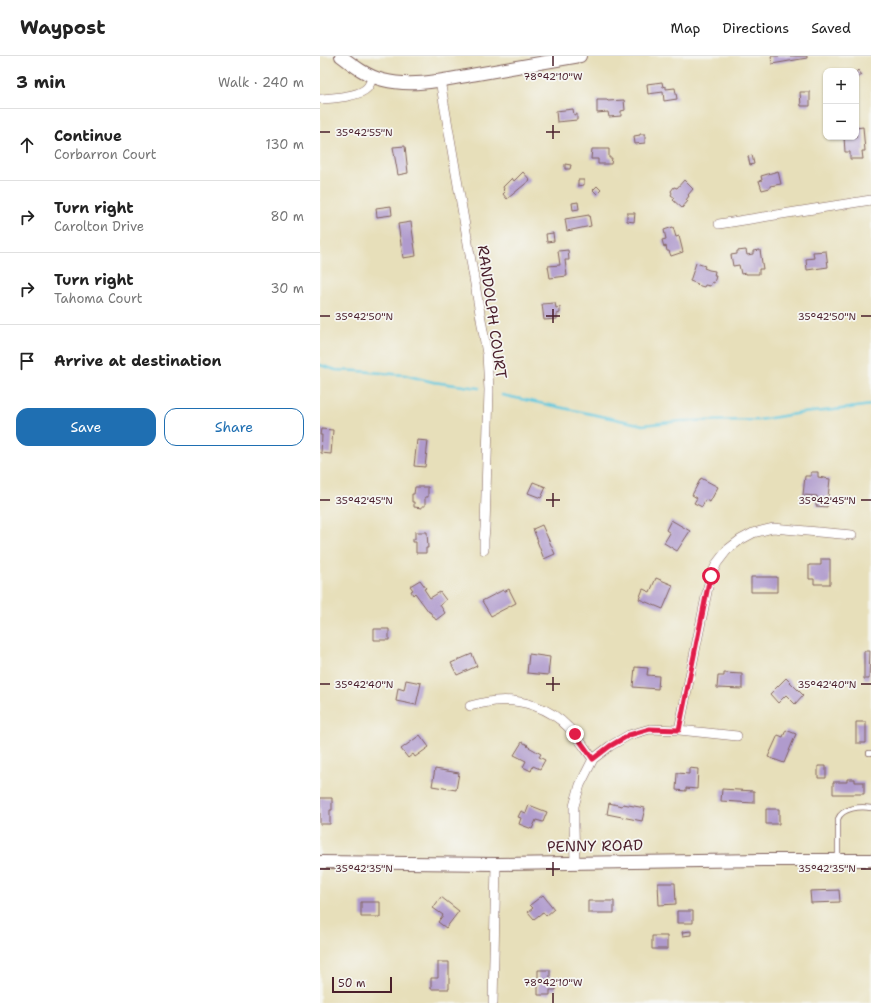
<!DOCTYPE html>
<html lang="en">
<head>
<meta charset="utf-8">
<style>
  body { margin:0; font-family:"Shantell Sans",sans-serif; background:#f6f6f6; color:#222 }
  .controls { position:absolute; right:12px; top:12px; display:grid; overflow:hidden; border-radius:8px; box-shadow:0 1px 3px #0004 }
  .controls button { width:36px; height:36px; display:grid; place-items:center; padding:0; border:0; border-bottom:1px solid #e0e0e0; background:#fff; color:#222; font:20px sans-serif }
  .scale { position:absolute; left:12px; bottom:10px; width:60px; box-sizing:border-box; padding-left:4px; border:2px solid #4a1f2b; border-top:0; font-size:11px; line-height:14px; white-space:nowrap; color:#4a1f2b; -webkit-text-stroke:3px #f6f6f2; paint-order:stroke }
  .stop { position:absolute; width:12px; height:12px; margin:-9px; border:3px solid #e11d48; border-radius:50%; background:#fff }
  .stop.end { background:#e11d48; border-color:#fff; box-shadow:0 1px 4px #0008 }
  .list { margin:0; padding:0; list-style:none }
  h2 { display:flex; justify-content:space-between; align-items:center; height:52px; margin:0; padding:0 16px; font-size:17px }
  h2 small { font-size:13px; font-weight:400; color:#767676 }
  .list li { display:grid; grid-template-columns:26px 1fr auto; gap:12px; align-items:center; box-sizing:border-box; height:72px; padding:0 16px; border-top:1px solid #e0e0e0 }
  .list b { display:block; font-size:15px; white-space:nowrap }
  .list p { margin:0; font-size:13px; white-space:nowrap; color:#767676 }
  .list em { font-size:13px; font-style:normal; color:#767676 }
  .actions { display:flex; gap:8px; padding:12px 16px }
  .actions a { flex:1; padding:9px 0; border:1px solid #1f6fb2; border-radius:12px; text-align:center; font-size:14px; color:#1f6fb2 }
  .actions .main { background:#1f6fb2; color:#fff }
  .icon { flex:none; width:22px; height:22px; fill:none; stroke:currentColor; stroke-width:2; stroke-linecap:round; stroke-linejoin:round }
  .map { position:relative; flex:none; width:551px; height:947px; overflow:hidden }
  header { display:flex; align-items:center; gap:24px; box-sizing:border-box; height:56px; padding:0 20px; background:#fff; border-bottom:1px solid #e0e0e0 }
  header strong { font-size:19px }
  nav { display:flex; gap:22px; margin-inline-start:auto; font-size:14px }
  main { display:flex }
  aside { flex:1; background:#fff }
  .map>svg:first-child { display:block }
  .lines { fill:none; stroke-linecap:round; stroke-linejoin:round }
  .stream { stroke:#62c8df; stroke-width:2.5 }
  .building { fill:#b09bcd }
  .lane-casing { stroke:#81625d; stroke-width:6 }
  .street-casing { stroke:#81625d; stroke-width:10 }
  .secondary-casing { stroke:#81625d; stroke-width:14 }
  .lane { stroke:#fff; stroke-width:4.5 }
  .street { stroke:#fff; stroke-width:9 }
  .secondary { stroke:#fff; stroke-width:12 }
  .route { stroke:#e11d48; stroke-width:5 }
  .ticks { fill:none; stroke:#4a1f2b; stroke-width:1.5 }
  .labels { text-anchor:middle; stroke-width:3.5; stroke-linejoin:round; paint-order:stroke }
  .street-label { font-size:15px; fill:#4a1f2b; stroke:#f6f6f2 }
  .ticks-label { font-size:10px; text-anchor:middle; fill:#4a1f2b; stroke:#f6f6f2; stroke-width:3.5; stroke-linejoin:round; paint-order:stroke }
</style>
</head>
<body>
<header>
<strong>Waypost</strong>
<nav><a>Map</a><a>Directions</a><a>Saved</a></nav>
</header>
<main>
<aside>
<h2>3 min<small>Walk · 240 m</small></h2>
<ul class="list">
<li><svg class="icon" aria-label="ahead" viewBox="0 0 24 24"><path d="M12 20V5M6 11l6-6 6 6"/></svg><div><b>Continue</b><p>Corbarron Court</p></div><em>130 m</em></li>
<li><svg class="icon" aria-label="right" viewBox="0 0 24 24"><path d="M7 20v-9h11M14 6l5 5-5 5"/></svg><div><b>Turn right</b><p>Carolton Drive</p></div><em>80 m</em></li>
<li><svg class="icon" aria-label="right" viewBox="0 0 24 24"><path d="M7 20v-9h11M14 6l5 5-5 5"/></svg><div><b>Turn right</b><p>Tahoma Court</p></div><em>30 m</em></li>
<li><svg class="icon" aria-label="arrive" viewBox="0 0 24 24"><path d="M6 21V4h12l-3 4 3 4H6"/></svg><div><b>Arrive at destination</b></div></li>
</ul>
<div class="actions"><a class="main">Save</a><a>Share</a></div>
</aside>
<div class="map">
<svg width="551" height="947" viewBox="0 0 551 947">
  <rect width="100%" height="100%" fill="#f6f6f2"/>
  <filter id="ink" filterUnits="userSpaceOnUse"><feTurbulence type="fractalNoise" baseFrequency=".025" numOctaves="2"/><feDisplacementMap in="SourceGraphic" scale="8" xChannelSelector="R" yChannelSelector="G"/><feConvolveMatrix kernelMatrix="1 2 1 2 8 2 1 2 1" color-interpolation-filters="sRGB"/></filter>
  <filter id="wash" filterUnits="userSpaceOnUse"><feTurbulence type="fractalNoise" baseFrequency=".012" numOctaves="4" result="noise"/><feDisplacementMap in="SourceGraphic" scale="16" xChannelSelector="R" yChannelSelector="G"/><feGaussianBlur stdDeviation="0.9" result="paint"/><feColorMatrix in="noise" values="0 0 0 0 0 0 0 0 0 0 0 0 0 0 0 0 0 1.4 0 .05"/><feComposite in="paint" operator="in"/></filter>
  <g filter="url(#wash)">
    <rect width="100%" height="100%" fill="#e7dfba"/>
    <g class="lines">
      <path class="stream" d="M0,309L16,314L39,315L85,319L113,326L159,332
        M182,339L323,369L362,365L439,364L481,357L514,354L551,349"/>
    </g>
    <g id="blocks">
      <path class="building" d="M451,0H487V2L452,8Z
        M538,14L542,19L537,22L536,20V16Z
        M342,26L343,31L346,30V33L355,32L357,43L344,45L343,36L328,38L327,28Z
        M480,36H490V50H481Z
        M277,44H287L288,45L304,44L305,54L301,55V60L289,61L288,56L277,57Z
        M253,53L254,59L257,58V64L237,66L236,55Z
        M543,71L545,95H542L543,103H530V96H525L524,81H536V72Z
        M320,78H325V87L315,88L314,80L320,79Z
        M85,90L88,117L78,119L73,91Z
        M272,93H289V102H292L291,108H278V103H271Z
        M432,99L434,108L430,109L428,100Z
        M245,108L251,109L250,113H245Z
        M458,115L461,128L450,130V132L442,134L439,125L442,124L441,120Z
        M203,116L210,124L187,143L183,138L185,136L183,134L184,133L183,131L192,122L194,125Z
        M258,124H264V129L258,130Z
        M364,124L373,133L368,139L369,140L366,144L368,145L362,152L353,144L355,142L351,139L352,137L351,135L354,131L357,132Z
        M277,130L281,134L277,138L273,134Z
        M258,146L259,153L253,154L252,147Z
        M71,150L72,159L57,161L56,152Z
        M307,157H315L314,166L307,165Z
        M269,159L271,170L247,175L245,163Z
        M91,166L96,200L83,202L78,168Z
        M353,171L356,181L359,180L363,196L351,200L349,195H347L346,190L344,191L342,184L346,183L344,174Z
        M233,177L234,185L227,186L226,178Z
        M248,194L249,204H245L247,220L230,222L228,210L240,209L238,195Z
        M426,194L427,199L433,198V195L440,194L443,213H439V218H426V217L421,218L419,209L413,210L411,199L417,198V195Z
        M506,195L508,211L487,214L486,203L494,202L493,196Z
        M376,207L385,210L384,212L389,214L395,215L394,220H396L394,227L392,226L390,230L385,229L384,231L377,229L378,228L370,225Z
        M235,247L236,252L240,251V257L237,258V263L224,264L222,248Z
        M1,373L13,374L11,398L1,397L2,379H0Z
        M97,384L108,385L105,411L94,410Z
        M491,416H498V421L510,423L507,451L496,450L497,440L483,439L485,420H491Z
        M381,422L398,431L390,446L385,444L382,451L374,447L377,442L372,439Z
        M213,426L226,431L221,442L208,437Z
        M95,431H108V441H105V450H102V452L94,451V446H92V438H94Z
        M351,464L370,475L357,495L344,487L350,477L346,474Z
        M222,469L235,498L224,503L217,485H218L213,473Z
        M95,476H107L108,492H106V497H96V486H93V483H95Z
        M501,503H510V528H494V523H489V509H501Z
        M431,521H457V536H431Z
        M336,522L353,529L343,553L319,543L323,533L330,536Z
        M100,524L106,532L104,533L110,542L120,536L126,544L120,549L125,557L116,564L110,556H109L95,537L93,539L91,535L93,534L90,530Z
        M189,533L196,547L171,560L162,545L183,534L184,536Z
        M54,573H69V584H54Z
        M544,595H550L549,623H544Z
        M152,598L157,610L137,619L131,607Z
        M209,598L230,601L228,619L207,617Z
        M315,611L328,612L327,619L339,620L338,633L313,631Z
        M404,617L422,618V633L397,632L398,620H404Z
        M466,622L483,639L475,648L466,639L458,647L450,638Z
        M86,624L101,627L96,649L76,645L78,632L84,634Z
        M536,666H546V687H536Z
        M466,674L476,678L464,707L448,701L458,679L463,681Z
        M100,679L109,691L95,701L93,698L88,702L81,693Z
        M202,686L208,689L207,690L221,698L219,701L225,704L220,713L213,710L211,715L203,711L206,705L194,699Z
        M498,710H506V722H498Z
        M369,712L378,713L377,733L366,732V735L356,734L357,717L369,718Z
        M115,713L139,717L136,734L112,730Z
        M527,723H535V726H544V738H513V726H527Z
        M402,733L434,735V747L401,745Z
        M0,742H12V754H10V768H0Z
        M289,747L302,750L303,748L325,752L322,765L287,758Z
        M209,749L227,756L223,766L216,764L212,773L199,768L201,762L198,761L201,755L206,757Z
        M446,753H459V768H446Z
        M338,827H355L356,848L339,849Z
        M519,834L520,846L491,847L490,835Z
        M223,839L234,853L226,860L223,856L214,863L208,856L213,852L210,849Z
        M121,841L139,855L126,872L118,866L123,859L113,852Z
        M268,845H294V857H268Z
        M41,846H60V861H41Z
        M357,855H373V867H357Z
        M371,875V879L363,880L362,876Z
        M332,880H347V893H332Z
        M118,906H129V933H111V922H118Z
        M218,914H230V925H236V934H230V939H218Z"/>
    </g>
  </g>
  <g filter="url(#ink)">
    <use href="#blocks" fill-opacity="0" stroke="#81625d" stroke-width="1"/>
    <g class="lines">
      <g class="lane-casing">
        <path id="lane" d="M549,697H551
          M518,804V763C522,752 540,750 551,752"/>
      </g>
      <g class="street-casing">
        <path id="street" d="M120,24L167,298L169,334L165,472L164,483V494
          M0,43C12,42 39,41 47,32C50,29 51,24 53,21
          M399,168L551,144
          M150,650C158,648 166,646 175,645C201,642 230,652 248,671C258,681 265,692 273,703
          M359,674L388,531L391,520L397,507L407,494L420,484L433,477L453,472L532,479
          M255,806L254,770V750L260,729L273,703L290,690L309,679L330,673L359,674L417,680
          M173,947L176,808"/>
      </g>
      <g class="secondary-casing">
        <path id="secondary" d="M21,0C34,10 47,20 63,24C94,32 127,23 157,18C192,12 226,6 260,0
          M0,806L176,808L443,804H551"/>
      </g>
      <use href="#lane" class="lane"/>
      <use href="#street" class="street"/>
      <use href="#secondary" class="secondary"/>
    </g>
  </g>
  <g class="lines" filter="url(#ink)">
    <path class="route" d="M255,678L273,703L290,690L309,679L330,673L359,674L388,530L391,520"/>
  </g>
  <path class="ticks" d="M233,0V10M233,69V83M0,76H10M226,76H240M233,253V267M0,260H10M226,260H240M541,260H551M233,437V451M0,444H10M226,444H240M541,444H551M233,621V635M0,628H10M226,628H240M541,628H551M233,806V820M0,813H10M226,813H240M541,813H551M233,937V947"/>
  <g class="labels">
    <g class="street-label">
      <text transform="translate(172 256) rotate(82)" y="5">RANDOLPH COURT</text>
      <text transform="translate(275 790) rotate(-1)" y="5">PENNY ROAD</text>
    </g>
  </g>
  <g class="ticks-label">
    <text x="233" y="24">78°42'10"W</text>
    <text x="44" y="80">35°42'55"N</text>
    <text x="44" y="264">35°42'50"N</text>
    <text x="507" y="264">35°42'50"N</text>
    <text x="44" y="448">35°42'45"N</text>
    <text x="507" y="448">35°42'45"N</text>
    <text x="44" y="632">35°42'40"N</text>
    <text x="507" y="632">35°42'40"N</text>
    <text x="44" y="816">35°42'35"N</text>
    <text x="507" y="816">35°42'35"N</text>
    <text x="233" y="930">78°42'10"W</text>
  </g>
</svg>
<div class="controls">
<button>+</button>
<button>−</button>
</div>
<div class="scale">50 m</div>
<div class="stop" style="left:391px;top:520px"></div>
<div class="stop end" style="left:255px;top:678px"></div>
</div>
</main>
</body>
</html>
